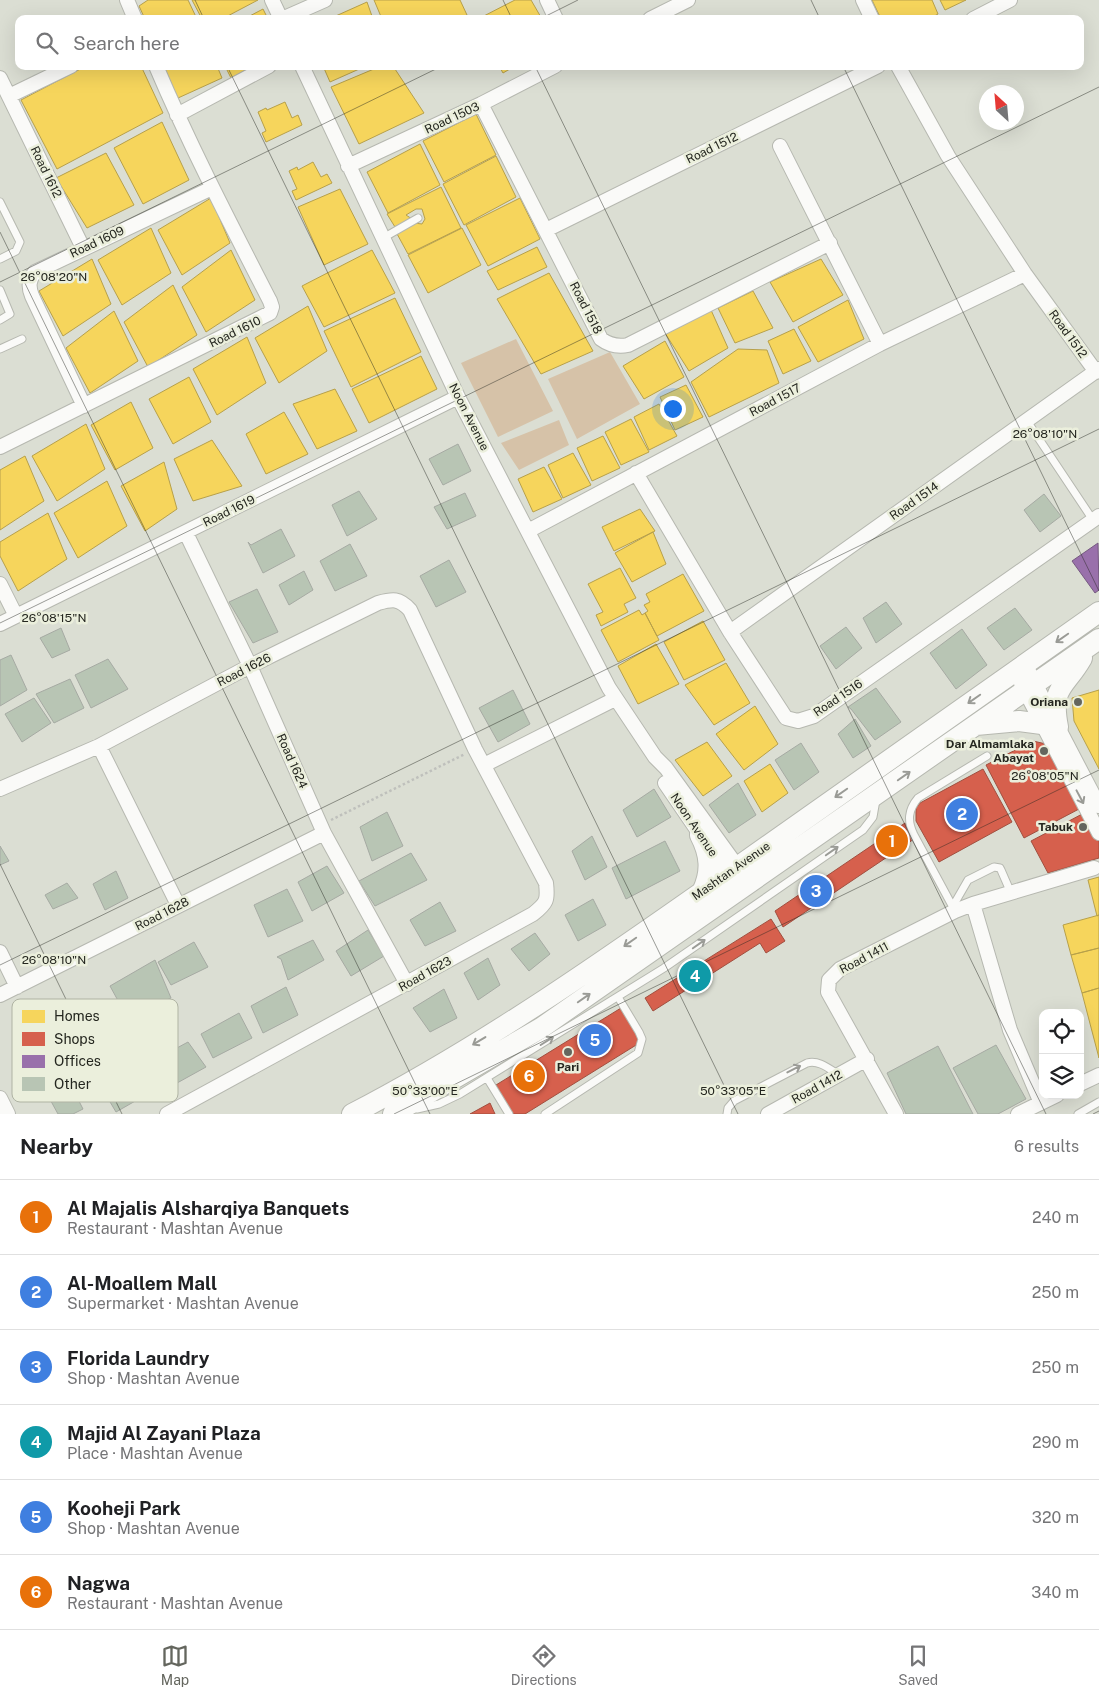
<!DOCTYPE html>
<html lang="en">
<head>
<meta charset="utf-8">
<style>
  body { margin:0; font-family:"Public Sans",sans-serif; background:#f6f6f6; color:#202124 }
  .controls { position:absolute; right:15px; bottom:15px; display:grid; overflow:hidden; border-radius:10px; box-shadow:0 5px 20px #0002 }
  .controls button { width:45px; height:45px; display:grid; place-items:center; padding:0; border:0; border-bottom:1px solid #e0e0e0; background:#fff; color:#202124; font:25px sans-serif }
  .compass { position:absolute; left:979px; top:85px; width:45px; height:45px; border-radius:50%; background:#fff; box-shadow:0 5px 20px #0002; rotate:334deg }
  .you { position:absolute; left:672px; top:408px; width:18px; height:18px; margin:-12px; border:4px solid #fff; border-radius:50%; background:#1a73e8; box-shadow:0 0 0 8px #1a73e833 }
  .badge { display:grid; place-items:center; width:32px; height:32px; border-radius:50%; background:#64665e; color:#fff; font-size:16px; font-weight:700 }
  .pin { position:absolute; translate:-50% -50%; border:2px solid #fff; box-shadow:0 1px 5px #0006 }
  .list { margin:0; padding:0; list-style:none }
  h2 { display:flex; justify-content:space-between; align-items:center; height:65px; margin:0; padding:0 20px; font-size:21px }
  h2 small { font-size:16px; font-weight:400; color:#757577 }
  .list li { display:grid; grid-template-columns:32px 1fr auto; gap:15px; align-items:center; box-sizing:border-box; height:75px; padding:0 20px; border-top:1px solid #e0e0e0 }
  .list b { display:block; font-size:19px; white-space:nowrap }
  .list p { margin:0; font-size:16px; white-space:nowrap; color:#757577 }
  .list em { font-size:16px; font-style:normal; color:#757577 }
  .icon { flex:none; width:28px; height:28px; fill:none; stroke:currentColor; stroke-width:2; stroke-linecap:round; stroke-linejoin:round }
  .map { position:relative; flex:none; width:1099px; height:1114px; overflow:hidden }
  .search { position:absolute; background:#fff; box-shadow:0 5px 20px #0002; left:15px; right:15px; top:15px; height:55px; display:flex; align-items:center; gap:12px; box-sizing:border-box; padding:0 18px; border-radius:10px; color:#757577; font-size:19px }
  .sheet { height:515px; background:#fff }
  nav { display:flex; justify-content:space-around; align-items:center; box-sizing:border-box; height:70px; border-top:1px solid #e0e0e0; background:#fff; font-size:14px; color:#757577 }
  nav a { display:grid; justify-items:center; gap:2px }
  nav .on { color:#64665e }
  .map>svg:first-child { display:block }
  .green { fill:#d6c2a8 }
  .homes { fill:#f6d55c; stroke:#b7a04a }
  .shops { fill:#d6604d; stroke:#a14f3f }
  .offices { fill:#9970ab; stroke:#765a81 }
  .building { fill:#b8c5b4; stroke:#a6aaa3 }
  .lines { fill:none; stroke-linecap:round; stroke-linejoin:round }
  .lane-casing { stroke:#b6b8b0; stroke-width:9 }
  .street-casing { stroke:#b6b8b0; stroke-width:16 }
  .secondary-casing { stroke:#b6b8b0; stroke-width:22 }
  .path { stroke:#bfc0bc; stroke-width:2.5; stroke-dasharray:2.5 2.5; stroke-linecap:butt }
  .lane { stroke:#fafaf8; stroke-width:7 }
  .street { stroke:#fafaf8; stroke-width:14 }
  .secondary { stroke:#fafaf8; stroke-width:20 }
  .oneway { stroke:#9a9b96 }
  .ticks { fill:none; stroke:#24261f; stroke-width:1; stroke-opacity:0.45 }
  .poi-dot { fill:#64665e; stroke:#ebefdc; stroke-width:2 }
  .labels { text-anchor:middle; stroke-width:5; stroke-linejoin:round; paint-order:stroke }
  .street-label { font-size:12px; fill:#24261f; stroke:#ebefdc }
  .poi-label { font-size:12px; font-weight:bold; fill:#24261f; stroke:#ebefdc; text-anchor:end }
  .key { fill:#ebefdc; stroke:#afb3a3; stroke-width:1 }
  .key-label { font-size:14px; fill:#24261f }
  .ticks-label { font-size:12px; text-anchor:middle; fill:#24261f; stroke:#ebefdc; stroke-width:5; stroke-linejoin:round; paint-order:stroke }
</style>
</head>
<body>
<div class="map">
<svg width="1099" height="1114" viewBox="0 0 1099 1114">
  <rect width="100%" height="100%" fill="#dbded3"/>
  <path class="green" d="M516,339L553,411L498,437L461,363Z
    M610,352L640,404L577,439L548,379Z
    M559,420L569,445L519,470L501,443Z"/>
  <path class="homes" d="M148,0H188L197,19H145L139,6Z
    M192,0H258L222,19H202Z
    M374,0H460L467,15L460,19H382Z
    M515,0H531L542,19H478Z
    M872,0H932L938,14L929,19H881Z
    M940,0H966L945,10Z
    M367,2L373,19H329Z
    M263,9L268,19H244Z
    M86,66H141L163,113L57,169L21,100Z
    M163,66H217L222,78L178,98Z
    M225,66H253L231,78Z
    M323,66H366L330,82Z
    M381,66H393L424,113L359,144L331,87Z
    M499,66H515L503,73Z
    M285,102L292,118L298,115L302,125L266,142L262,133L266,131L258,112L266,108L267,110Z
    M476,114L496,155L444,182L423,141Z
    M162,122L189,180L143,204L114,148Z
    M420,144L440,185L388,213L367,172Z
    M106,153L134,205L87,228L56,178Z
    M496,156L516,197L464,225L443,184Z
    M313,162L321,177L327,174L332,183L296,200L292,191L297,189L289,171L297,167L298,170Z
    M441,187L461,228L408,254L396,232L414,223L422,224L425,219L422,209H416L406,215L412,219L395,227L387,214Z
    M340,189L368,244L324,265L298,207Z
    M211,198L230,243L182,275L158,230Z
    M520,198L540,239L488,266L466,225Z
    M151,228L171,273L122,305L98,260Z
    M462,228L481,265L428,293L408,255Z
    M537,247L547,267L498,290L487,271Z
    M231,250L255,300L206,332L182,287Z
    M372,250L395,293L324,327L302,286Z
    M92,259L111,304L63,336L39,291Z
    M821,259L843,295L793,322L770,282Z
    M549,273L593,351L541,374L497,299Z
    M173,285L197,335L148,367L124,322Z
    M753,291L773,328L735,343L718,308Z
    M395,298L421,352L351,387L324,331Z
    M848,300L864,339L818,362L798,327Z
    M308,306L327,351L279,383L255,338Z
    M711,310L728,348L689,371L665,333Z
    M114,311L138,361L90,393L66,348Z
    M794,329L811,361L783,374L768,341Z
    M247,337L266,383L217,415L193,369Z
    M665,341L684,377L644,399L623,366Z
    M738,349L767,350L779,383L709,417L691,382Z
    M421,356L437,389L369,423L352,389Z
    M189,377L211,422L173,444L149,399Z
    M686,385L703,417L675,430L660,397Z
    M335,389L357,431L317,449L293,404Z
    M131,402L153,448L115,470L91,425Z
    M659,404L677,436L649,450L634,417Z
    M284,412L308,454L266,474L246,434Z
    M631,419L649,452L621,465L605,432Z
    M86,424L105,469L57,501L32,456Z
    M603,436L620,468L592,481L577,448Z
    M212,440L242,486L193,501L174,459Z
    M573,453L591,485L563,498L548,465Z
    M25,456L44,501L0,530V470Z
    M164,462L177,509L145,531L121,486Z
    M544,467L562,499L533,512L518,479Z
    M107,481L127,526L78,558L54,513Z
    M640,509L655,531L614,551L602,527Z
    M48,513L67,559L18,591L0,556V542Z
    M653,532L666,564L632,582L615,553Z
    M620,568L636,598L624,604L628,612L601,626L596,615L603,612L588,584Z
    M683,574L704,611L657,636L645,613L648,611L644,605L650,602L646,594Z
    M639,610L642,615L645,613L659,640L618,662L601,630Z
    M703,621L725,660L684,680L664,642Z
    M656,644L679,684L638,704L618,666Z
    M726,663L750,703L714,725L685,685Z
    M1099,690V769L1074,721L1072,698Z
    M755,706L778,744L744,770L716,734Z
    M707,742L732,776L703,796L675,760Z
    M770,764L788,793L762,812L744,781Z
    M1099,877V915L1097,916L1088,880Z
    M1099,915V948L1071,955L1063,925Z
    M1099,948V988L1082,993L1071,955Z
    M1099,988V1058L1082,993Z"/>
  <path class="shops" d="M1033,741L1046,744L1079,809L1024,838L986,765Z
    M983,769L1012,822L939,862L916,821V808L920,803Z
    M1086,812L1099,838V858L1048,873L1031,841Z
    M905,823L914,839L783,927L775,911Z
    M771,919L785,941L766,953L760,943L653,1011L645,998Z
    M621,1008L641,1042L525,1114H512L496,1085Z
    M490,1103L495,1114H470Z"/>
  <path class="offices" d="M1098,543L1099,590L1095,593L1072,561Z"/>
  <path class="building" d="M458,444L471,471L443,485L429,459Z
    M359,491L377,519L347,536L332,505Z
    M465,493L476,516L447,529L434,507Z
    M1044,494L1061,516L1040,532L1024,510Z
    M281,529L295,556L263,573L248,542L251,545Z
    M350,544L367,576L335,591L320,561Z
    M449,560L466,592L436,607L420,576Z
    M304,571L313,590L289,605L279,585Z
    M257,589L278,632L253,643L229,602Z
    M886,602L902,624L876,643L863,618Z
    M1015,608L1032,630L1004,650L987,628Z
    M846,627L862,648L836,669L820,646Z
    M61,628L70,650L52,658L40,638Z
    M962,629L987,665L956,689L930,653Z
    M11,655L27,690L0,706V660Z
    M108,659L128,689L91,708L75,675Z
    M70,679L84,708L54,723L36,694Z
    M876,688L901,722L875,740L851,709L848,707Z
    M513,690L530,724L498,742L479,708Z
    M34,698L51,723L22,742L5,714Z
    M855,719L871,746L853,758L838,734Z
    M801,743L819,772L794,790L775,760Z
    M738,783L756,815L729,833L709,805Z
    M654,789L671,817L637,837L623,810Z
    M387,812L403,846L372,861L360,827Z
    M592,836L607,867L585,880L572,851Z
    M665,841L680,871L626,899L612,868Z
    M0,846L9,861L0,865Z
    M411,853L427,880L375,906L359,881Z
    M327,866L344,893L312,911L298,882Z
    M116,871L128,898L105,910L93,884Z
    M67,883L78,898L53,909L45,895Z
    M287,889L303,921L268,937L254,905Z
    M593,899L606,925L578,941L565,915Z
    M440,902L456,931L425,946L410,920Z
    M368,930L384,956L351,976L336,951Z
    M535,933L550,954L529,971L511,949Z
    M313,940L324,960L288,980L281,959L277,957Z
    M194,942L208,967L171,985L158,962Z
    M488,958L500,985L478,1000L464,973Z
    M155,960L171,998L128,1019L110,986Z
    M286,987L298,1015L263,1033L251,1006Z
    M444,989L457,1018L430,1032L413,1008Z
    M239,1013L252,1038L213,1058L201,1034Z
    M188,1042L206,1067L168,1088L151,1062Z
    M996,1045L1026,1099L998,1114H978L953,1068Z
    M938,1046L973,1114H906L887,1073Z
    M58,1060L83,1109L73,1114H58L35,1072Z
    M138,1070L151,1092L116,1112L103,1090Z"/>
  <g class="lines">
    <g class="lane-casing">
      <path id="lane" d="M0,202L20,242L16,251L0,259
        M383,238L418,218
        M0,290L10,314L0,320
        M0,349L22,339
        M1027,421L1093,520
        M953,906L968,880L994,867L1000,868L1001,870L1011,893
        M955,911L914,835C907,821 908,810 918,798L987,756
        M487,1078L509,1114
        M417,1109L439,1104L460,1094L664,968L863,830L873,817L876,800
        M545,1114L638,1053L642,1039L639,1032L618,997
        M727,1114L728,1108L734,1101L807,1063C819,1060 828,1068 839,1075
        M1078,1114L1099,1102"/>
    </g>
    <g class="street-casing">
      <path id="street" d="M127,0L135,19
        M272,0L281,19
        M547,0L556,19
        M863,0L872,19
        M282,19L325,0
        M650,19L688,0
        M973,19L1010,0
        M302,66L458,397L609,688L655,757L666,768L742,873
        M898,66L948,156L1025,274L1096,372
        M0,78L83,248
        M9,96L71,66
        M481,104L601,339C609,345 618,347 628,345L830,243
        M177,115L269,66
        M780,146L880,344
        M348,166L481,104L555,66
        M546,230L878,66
        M84,406L32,296C28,286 29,280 35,272L212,188
        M0,447L270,313L272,307L270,301C230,223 190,146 156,66
        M636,473L730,632L786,718L798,721L814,716L1099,516
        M528,531L880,344L1025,274
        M186,533L250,666L324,833L407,984
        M0,584L16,616
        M0,624L458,397
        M730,632L1099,369
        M1025,664L1099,806
        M1021,683L1099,833
        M99,746L178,905
        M484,765L615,699
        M665,783L732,881
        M0,789L99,746L250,666L378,603C393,599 399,598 410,610L475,749L546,883C548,900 547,903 533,914L167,1114
        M973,904L1010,1030L1041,1103
        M0,952L17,987
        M0,995L324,833
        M1080,1084L1099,1075
        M0,1098L8,1114
        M768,1114L867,1059
        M896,1114L828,992L829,980L840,969L955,911L973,904L1094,868
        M1018,1114L1057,1095"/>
    </g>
    <g class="secondary-casing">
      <path id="secondary" d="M976,725L1019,721L1042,724
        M1058,727C1050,686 1065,688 1082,658
        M700,835C710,854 712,872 702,892
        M352,1114C485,1045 607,959 729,873C852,786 975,699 1099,612
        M393,1114L541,1028L1099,639"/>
    </g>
    <path class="path" d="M331,820L465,754"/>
    <use href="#lane" class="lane"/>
    <use href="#street" class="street"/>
    <use href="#secondary" class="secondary"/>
  </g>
  <defs><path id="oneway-shaft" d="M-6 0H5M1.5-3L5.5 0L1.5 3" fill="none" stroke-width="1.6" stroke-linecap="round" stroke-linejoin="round" transform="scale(1.25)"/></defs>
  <g class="oneway">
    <use href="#oneway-shaft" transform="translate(1062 638) rotate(145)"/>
    <use href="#oneway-shaft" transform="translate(974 699) rotate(145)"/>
    <use href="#oneway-shaft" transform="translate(904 776) rotate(-35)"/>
    <use href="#oneway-shaft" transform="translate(841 793) rotate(145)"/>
    <use href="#oneway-shaft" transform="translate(1080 797) rotate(62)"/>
    <use href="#oneway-shaft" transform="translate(832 851) rotate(-35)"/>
    <use href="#oneway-shaft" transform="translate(630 942) rotate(145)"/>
    <use href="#oneway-shaft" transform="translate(699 944) rotate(-35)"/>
    <use href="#oneway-shaft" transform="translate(584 998) rotate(-35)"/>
    <use href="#oneway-shaft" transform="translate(479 1041) rotate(149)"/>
    <use href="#oneway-shaft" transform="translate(547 1041) rotate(-32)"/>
    <use href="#oneway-shaft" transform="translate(794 1069) rotate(-27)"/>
  </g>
  <path class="ticks" d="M195,0L204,19M503,0L512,19M811,0L820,19M540,19L578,0M227,66L738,1114M535,66L1046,1114M843,66L1099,591M0,232L430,1114M0,282L442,66M0,623L1099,87M0,864L122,1114M0,965L1099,429M394,1114L1099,770M1093,1114L1099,1111"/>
  <g class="poi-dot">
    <circle cx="1078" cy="702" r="5"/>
    <circle cx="1044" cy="751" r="5"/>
    <circle cx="1083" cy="827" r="5"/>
    <circle cx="568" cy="1052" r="5"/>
  </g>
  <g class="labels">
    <g class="street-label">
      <text transform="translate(452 118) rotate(-25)" y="4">Road 1503</text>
      <text transform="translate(712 148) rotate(-26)" y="4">Road 1512</text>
      <text transform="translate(46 172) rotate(64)" y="4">Road 1612</text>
      <text transform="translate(97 242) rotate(-25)" y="4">Road 1609</text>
      <text transform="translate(586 308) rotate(63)" y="4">Road 1518</text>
      <text transform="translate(235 332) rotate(-26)" y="4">Road 1610</text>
      <text transform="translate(1068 334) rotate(54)" y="4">Road 1512</text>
      <text transform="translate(775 400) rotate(-28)" y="4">Road 1517</text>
      <text transform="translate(469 417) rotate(63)" y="4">Noon Avenue</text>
      <text transform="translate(914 501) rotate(-35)" y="4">Road 1514</text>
      <text transform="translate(229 511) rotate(-26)" y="4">Road 1619</text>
      <text transform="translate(244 670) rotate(-27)" y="4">Road 1626</text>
      <text transform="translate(838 698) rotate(-34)" y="4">Road 1516</text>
      <text transform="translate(292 761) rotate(66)" y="4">Road 1624</text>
      <text transform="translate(694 825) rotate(56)" y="4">Noon Avenue</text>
      <text transform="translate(731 871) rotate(-35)" y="4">Mashtan Avenue</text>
      <text transform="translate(162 914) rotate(-27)" y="4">Road 1628</text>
      <text transform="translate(864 958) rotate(-28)" y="4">Road 1411</text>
      <text transform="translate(425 974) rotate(-29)" y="4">Road 1623</text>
      <text transform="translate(817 1087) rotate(-29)" y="4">Road 1412</text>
    </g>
    <g class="poi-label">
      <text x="1068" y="706">Oriana</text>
      <text x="1034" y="748">Dar Almamlaka<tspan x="1034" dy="14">Abayat</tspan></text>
      <text x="1073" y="831">Tabuk</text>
      <text x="568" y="1071" text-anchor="middle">Pari</text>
    </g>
  </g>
  <rect x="12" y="999" width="166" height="103" rx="8" class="key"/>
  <rect x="22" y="1010" width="23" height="13" fill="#f6d55c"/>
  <rect x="22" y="1032" width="23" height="14" fill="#d6604d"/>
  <rect x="22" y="1055" width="23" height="13" fill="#9970ab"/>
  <rect x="22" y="1077" width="23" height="14" fill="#b8c5b4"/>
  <g class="key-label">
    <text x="54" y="1021">Homes</text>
    <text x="54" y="1044">Shops</text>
    <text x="54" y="1066">Offices</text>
    <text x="54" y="1089">Other</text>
  </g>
  <g class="ticks-label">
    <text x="54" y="281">26°08'20"N</text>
    <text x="1045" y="438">26°08'10"N</text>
    <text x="54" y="622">26°08'15"N</text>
    <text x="1045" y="780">26°08'05"N</text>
    <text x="54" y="964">26°08'10"N</text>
    <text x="425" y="1095">50°33'00"E</text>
    <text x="733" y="1095">50°33'05"E</text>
  </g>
</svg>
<div class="controls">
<button><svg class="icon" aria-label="locate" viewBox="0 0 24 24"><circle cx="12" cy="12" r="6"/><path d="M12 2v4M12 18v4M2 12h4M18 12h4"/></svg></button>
<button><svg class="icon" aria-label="layers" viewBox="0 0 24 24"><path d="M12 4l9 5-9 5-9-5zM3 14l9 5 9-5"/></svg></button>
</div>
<svg class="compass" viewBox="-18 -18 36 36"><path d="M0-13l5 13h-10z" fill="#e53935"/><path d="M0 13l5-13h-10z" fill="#757577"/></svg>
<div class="you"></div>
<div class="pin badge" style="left:892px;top:841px;background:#e8710a">1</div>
<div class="pin badge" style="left:962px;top:814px;background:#3f7fe0">2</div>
<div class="pin badge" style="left:816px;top:891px;background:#3f7fe0">3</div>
<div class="pin badge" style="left:695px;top:976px;background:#0f9aa8">4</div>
<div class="pin badge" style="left:595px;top:1040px;background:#3f7fe0">5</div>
<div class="pin badge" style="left:529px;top:1076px;background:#e8710a">6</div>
<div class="search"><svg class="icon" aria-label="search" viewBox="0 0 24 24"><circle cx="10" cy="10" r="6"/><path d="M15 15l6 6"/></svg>Search here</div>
</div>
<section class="sheet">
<h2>Nearby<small>6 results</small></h2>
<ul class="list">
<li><span class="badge" style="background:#e8710a">1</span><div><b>Al Majalis Alsharqiya Banquets</b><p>Restaurant · Mashtan Avenue</p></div><em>240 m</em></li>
<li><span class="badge" style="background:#3f7fe0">2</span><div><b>Al-Moallem Mall</b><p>Supermarket · Mashtan Avenue</p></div><em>250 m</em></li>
<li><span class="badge" style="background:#3f7fe0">3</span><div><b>Florida Laundry</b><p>Shop · Mashtan Avenue</p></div><em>250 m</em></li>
<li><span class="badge" style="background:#0f9aa8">4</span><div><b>Majid Al Zayani Plaza</b><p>Place · Mashtan Avenue</p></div><em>290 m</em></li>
<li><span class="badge" style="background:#3f7fe0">5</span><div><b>Kooheji Park</b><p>Shop · Mashtan Avenue</p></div><em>320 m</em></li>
<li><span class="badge" style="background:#e8710a">6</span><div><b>Nagwa</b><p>Restaurant · Mashtan Avenue</p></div><em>340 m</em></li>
</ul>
</section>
<nav>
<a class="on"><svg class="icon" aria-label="map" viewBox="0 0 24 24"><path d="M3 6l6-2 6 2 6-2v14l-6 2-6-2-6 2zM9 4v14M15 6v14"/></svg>Map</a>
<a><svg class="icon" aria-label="directions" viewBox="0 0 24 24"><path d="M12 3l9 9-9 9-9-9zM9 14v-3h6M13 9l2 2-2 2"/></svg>Directions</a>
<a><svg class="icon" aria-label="saved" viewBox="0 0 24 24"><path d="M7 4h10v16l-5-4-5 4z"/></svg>Saved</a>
</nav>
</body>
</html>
